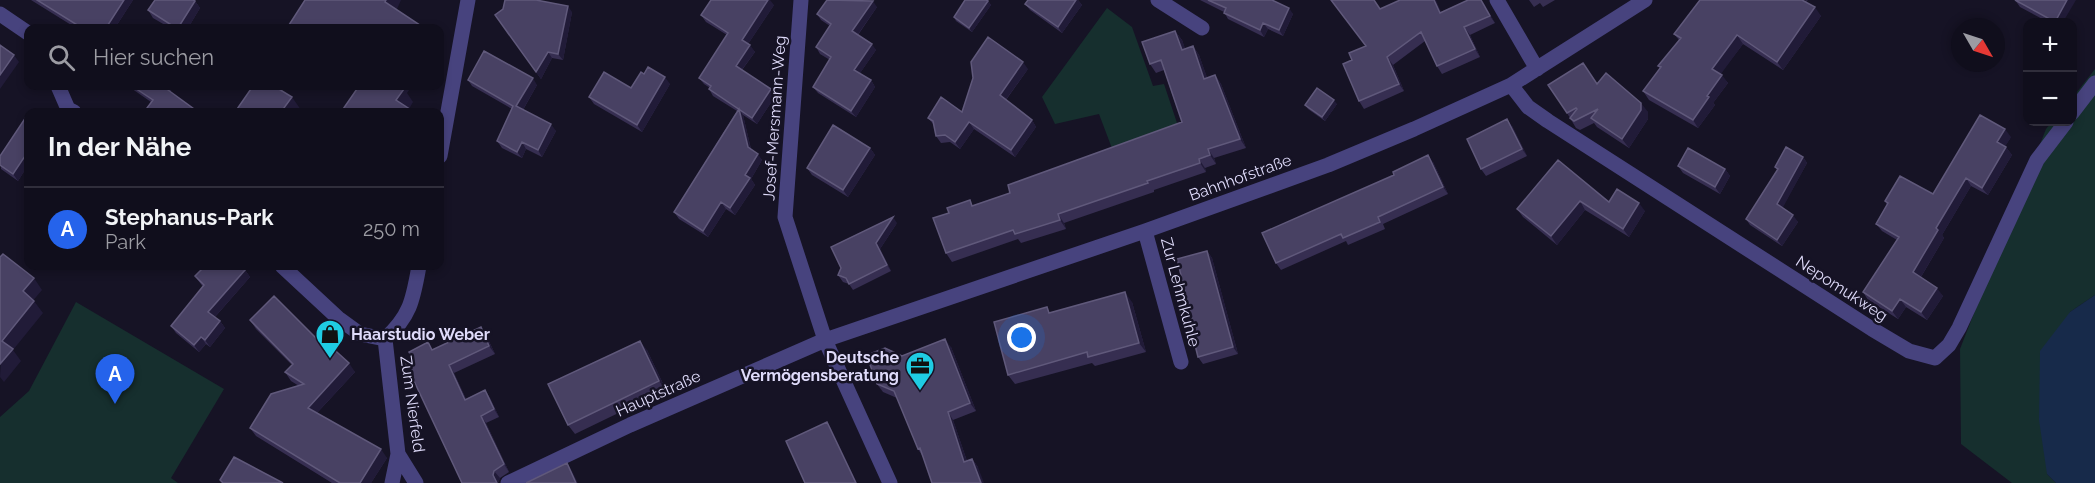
<!DOCTYPE html>
<html lang="de">
<head>
<meta charset="utf-8">
<style>
  body { margin:0; font-family:Raleway,sans-serif; background:#1e1c29; color:#f1f3f6 }
  .controls { position:absolute; right:18px; top:18px; display:grid; overflow:hidden; border-radius:12px; box-shadow:0 3px 9px #0003 }
  .controls button { width:54px; height:54px; display:grid; place-items:center; padding:0; border:0; border-bottom:2px solid #302e3b; background:#100e1c; color:#f1f3f6; font:30px sans-serif }
  .compass { position:absolute; left:1951px; top:18px; width:54px; height:54px; border-radius:50%; background:#100e1c; box-shadow:0 3px 9px #0003; rotate:129deg }
  .you { position:absolute; left:1022px; top:338px; width:21px; height:21px; margin:-15px; border:4px solid #fff; border-radius:50%; background:#1a73e8; box-shadow:0 0 0 9px #1a73e833 }
  .badge { display:grid; place-items:center; width:39px; height:39px; border-radius:50%; background:#2563eb; color:#fff; font-size:20px; font-weight:700 }
  .pin { position:absolute; translate:-50% -50px; filter:drop-shadow(0 2px 3px #0008) }
  .pin::after { content:''; position:absolute; top:32px; width:21px; height:18px; background:inherit; clip-path:polygon(0 0,100% 0,50% 100%) }
  .list { margin:0; padding:0; list-style:none }
  h2 { display:flex; justify-content:space-between; align-items:center; height:78px; margin:0; padding:0 24px; font-size:26px }
  h2 small { font-size:20px; font-weight:400; color:#9c9ca3 }
  .list li { display:grid; grid-template-columns:39px 1fr auto; gap:18px; align-items:center; box-sizing:border-box; height:84px; padding:0 24px; border-top:2px solid #302e3b }
  .list b { display:block; font-size:22px; white-space:nowrap }
  .list p { margin:0; font-size:20px; white-space:nowrap; color:#9c9ca3 }
  .list em { font-size:20px; font-style:normal; color:#9c9ca3 }
  .icon { flex:none; width:33px; height:33px; fill:none; stroke:currentColor; stroke-width:2; stroke-linecap:round; stroke-linejoin:round }
  .map { position:relative; flex:none; width:2095px; height:483px; overflow:hidden }
  .search { position:absolute; background:#100e1c; box-shadow:0 3px 9px #0003; left:24px; top:24px; width:420px; height:66px; display:flex; align-items:center; gap:15px; box-sizing:border-box; padding:0 21px; border-radius:12px; color:#9c9ca3; font-size:22px }
  .panel { position:absolute; background:#100e1c; box-shadow:0 3px 9px #0003; left:24px; top:108px; width:420px; height:162px; border-radius:12px }
  .map>svg:first-child { display:block }
  .green { fill:#162f2e }
  .water { fill:#172a4a }
  .lines { fill:none; stroke-linecap:round; stroke-linejoin:round }
  .street { stroke:#47437e; stroke-width:15 }
  .wall { fill:#362e51 }
  .shaded-wall { fill:#211b38 }
  .building { fill:#484163; stroke:#60597b; stroke-width:1.5 }
  .labels { text-anchor:middle; stroke-width:5; stroke-linejoin:round; paint-order:stroke }
  .street-label { font-size:16px; fill:#dfdbfa; stroke:#161325 }
  .poi-label { font-size:16px; font-weight:bold; fill:#dfdbfa; stroke:#161325; text-anchor:start }
</style>
</head>
<body>
<div class="map">
<svg width="2095" height="483" viewBox="0 0 2095 483">
  <rect width="100%" height="100%" fill="#161325"/>
  <path class="green" d="M1107,8L1132,27L1153,86L1164,84L1178,126L1113,151L1099,114L1055,124L1042,97Z
    M2095,69V295L2070,312L2047,474L2056,483H2012L1961,444L1960,349L2046,129L2052,122H2072L2073,97Z
    M76,302L224,389L171,478L178,483H0V417L29,391Z"/>
  <path class="water" d="M2095,295V483H2056L2047,474L2039,420L2040,351L2070,312Z"/>
  <g class="lines">
    <path class="street" d="M801,0L785,217L825,340L890,483
      M1158,0L1202,28
      M1497,0L1537,69
      M0,14L28,33
      M1511,85L1528,107L1548,121L1872,329L1909,351L1935,358L1949,345L1959,328L2037,160L2066,122
      M58,86L68,109L74,112
      M2072,113L2095,83
      M440,156L468,0
      M1145,231L1181,362
      M282,266L338,318L360,334L385,339
      M385,339L398,454L416,483
      M385,339C411,315 413,299 419,266
      M392,483L398,454
      M508,483L630,425L825,340L1145,231L1328,165L1414,129L1511,85L1645,0"/>
  </g>
  <path class="wall" d="M31,0H133L115,28H76Z
    M1028,0H1078L1082,5L1062,33L1030,10L1025,4Z
    M1200,0H1272L1293,14L1283,36L1268,29L1264,37L1228,19L1224,12Z
    M1468,0H1481L1495,23L1470,35L1480,57L1442,74L1437,66L1425,41L1393,65L1404,91L1364,109L1359,101L1352,60L1365,46L1380,9L1441,12Z
    M1529,0H1555L1543,7L1540,3L1534,7Z
    M1808,0L1806,2L1821,16L1783,70L1743,44L1720,74L1728,83L1713,103L1715,105L1698,128L1649,100L1643,91L1660,69L1658,66L1679,40L1674,34Z
    M2015,0L2063,22H2048L2020,7Z
    M195,1L200,8L188,28H170L153,18L148,10Z
    M988,1L991,5L972,32L956,21L954,17Z
    M774,5L748,44L755,52L742,70L771,89L776,95L757,124L743,115L751,149L762,160L751,179L755,185L735,215L726,209L708,237L679,219L674,212L737,111L713,96L709,89L710,88L704,84L699,78L727,35L706,22L701,15Z
    M877,7L858,35L876,50L860,73L871,80L875,87L856,117L818,93L813,87L830,60L820,54L816,47L830,26L821,20L817,14Z
    M572,12L563,60L552,58L541,79L495,15Z
    M1175,31L1182,40L1185,49L1193,46L1199,55L1207,78L1215,75L1221,84L1246,148L1214,158L1216,164L1205,168L1206,172L1154,190V192L1064,223L1066,229L1021,243L1018,239L952,262L946,253L974,205L1010,193L1182,122L1164,70L1156,73L1150,64Z
    M1028,69L1006,100L1032,120L1036,127L1015,157L974,129L960,149L950,142L941,143L936,136L934,125L928,118L962,112Z
    M644,74L670,84L642,132L594,104L589,97L631,88Z
    M468,80L537,85L523,110L556,131L542,157L526,149L522,158L502,148L497,141L512,109L472,86Z
    M1597,84L1648,112V119L1629,148L1597,127L1594,123L1580,130L1576,128L1567,113Z
    M128,86H174L170,92L194,109L197,112H144L151,102Z
    M1337,104L1325,121L1308,109L1305,105Z
    M28,114V165L18,181L1,169L0,156Z
    M1512,126L1527,156L1486,176L1481,169Z
    M2011,137L2005,146L2012,155L1988,195L1971,186L1942,235L1944,238L1921,277L1943,296L1927,320L1906,307L1898,319L1868,300L1863,292L1897,240L1882,231L1876,224L1887,205L1885,201L1933,194Z
    M870,148L875,155L848,197L812,175L807,168Z
    M1803,157L1807,163L1782,208L1798,222L1782,246L1750,225L1746,219L1777,170L1775,167Z
    M1558,160L1609,202L1645,211L1629,237L1585,210L1557,245L1523,217L1517,209Z
    M1433,162L1448,194L1383,224L1385,229L1348,245L1346,241L1281,270L1276,263Z
    M1678,166L1725,169L1730,176L1720,194L1683,173Z
    M897,223L880,249L891,271L853,290L849,284L843,282L838,275Z
    M1207,251L1212,258L1238,354L1203,364L1198,357L1192,320Z
    M245,270L250,277L215,317L220,321L225,328L210,347L206,344L199,352L176,333L171,326L203,287L195,276Z
    M1132,302L1146,352L1095,366L1092,363L1015,384L1008,375Z
    M250,320L316,338L355,372L317,413L387,458L371,483H332L256,436L250,428L299,386L291,381L285,372L292,365L256,329Z
    M481,327L486,335L495,354L454,373L466,399L485,390L490,398L499,417L486,423L509,472L500,478L498,483L413,360L433,350Z
    M951,347L976,411L953,420L967,461L972,459L978,467L923,457L918,449L897,398L883,392L877,384L902,356Z
    M647,350L666,390L575,434L568,425Z"/>
  <path class="shaded-wall" d="M124,0H133L115,28H106Z
    M386,0H401L394,16L385,2Z
    M768,0H770L774,5L746,47L742,40Z
    M1076,0H1078L1082,5L1062,33L1058,27Z
    M1434,0H1436L1445,21L1440,13Z
    M1481,0L1484,3L1495,23L1490,16Z
    M2067,0H2076L2063,22H2055Z
    M195,1L200,8L188,28H178Z
    M873,1L877,7L856,37L852,31Z
    M988,1L991,5L972,32L969,28Z
    M568,6L572,12L563,60L558,54Z
    M1815,7L1821,16L1783,70L1777,62Z
    M1289,8L1293,14L1283,36L1279,30Z
    M1263,23L1268,29L1264,37L1260,30Z
    M1464,27L1470,35L1480,57L1475,49Z
    M1175,31L1182,40L1189,59L1182,50Z
    M1737,35L1743,44L1718,78L1712,69Z
    M872,44L876,50L858,76L854,70Z
    M750,45L755,52L740,72L736,66Z
    M1193,46L1199,55L1211,88L1204,79Z
    M548,52L552,58L541,79L536,72Z
    M14,55L19,62L0,89V75Z
    M1387,57L1393,65L1404,91L1399,84Z
    M1023,62L1028,69L1004,102L1000,95Z
    M1215,75L1221,84L1246,148L1240,139Z
    M1722,75L1728,83L1713,103L1715,105L1698,128L1693,120L1707,96Z
    M665,77L670,84L642,132L637,125Z
    M533,78L537,85L521,113L516,106Z
    M871,80L875,87L856,117L851,111Z
    M165,86H174L168,94L164,87Z
    M397,86H412L407,93L413,102L409,109L411,112H405L396,100Z
    M771,89L776,95L757,124L752,118Z
    M292,97L301,110L300,112H281Z
    M1334,100L1337,104L1325,121L1322,117Z
    M1641,103L1648,112V119L1629,148L1622,139Z
    M739,109L743,115L752,154L748,147Z
    M1507,119L1512,126L1527,156L1522,149Z
    M1032,120L1036,127L1015,157L1011,150Z
    M969,122L974,129L960,149L955,142Z
    M551,124L556,131L542,157L538,150Z
    M2005,129L2011,137L2003,150L1997,142Z
    M522,142L526,149L522,158L517,152Z
    M2006,147L2012,155L1988,195L1982,188Z
    M870,148L875,155L848,197L843,190Z
    M1208,149L1214,158L1216,164L1210,155Z
    M758,154L762,160L751,179L755,185L735,215L730,208L745,175Z
    M1428,155L1433,162L1448,194L1443,187Z
    M25,156L28,161V165L18,181L13,174Z
    M1803,157L1807,163L1781,211L1777,204Z
    M1199,159L1205,168L1206,172L1200,163Z
    M1725,169L1730,176L1720,194L1715,187Z
    M1966,178L1971,186L1942,235L1944,238L1919,280L1913,272L1936,228Z
    M1580,201L1585,210L1557,245L1551,236Z
    M721,202L726,209L708,237L703,231Z
    M1639,203L1645,211L1629,237L1623,229Z
    M1058,214L1064,223L1066,229L1060,220Z
    M1793,215L1798,222L1782,246L1777,240Z
    M893,217L897,223L880,249L891,271L887,265L876,243Z
    M1207,251L1212,258L1238,354L1233,347Z
    M245,270L250,277L213,319L208,312Z
    M34,278L42,290L31,303L23,291Z
    M1937,288L1943,296L1927,320L1921,312Z
    M1125,292L1132,302L1146,352L1139,343Z
    M1900,299L1906,307L1898,319L1892,311Z
    M34,301L43,313L13,350L21,361L4,382L0,377L2,341Z
    M220,321L225,328L210,347L205,340Z
    M481,327L486,335L495,354L489,346Z
    M201,337L206,344L199,352L194,345Z
    M945,339L951,347L976,411L970,403Z
    M640,341L647,350L666,390L659,381Z
    M349,363L355,372L314,416L308,408Z
    M449,365L454,373L470,408L465,400Z
    M485,390L490,398L499,417L494,409Z
    M948,412L953,420L970,470L964,462Z
    M481,416L486,423L509,472L504,464Z
    M827,422L831,428L857,483H856Z
    M381,449L387,458L371,483H360Z
    M972,459L978,467L984,483H981Z
    M567,463L572,471L578,483H576Z
    M494,471L500,478L498,483H497L493,475Z"/>
  <path class="building" d="M37,0H124L106,28H82Z
    M155,0H193L195,1L178,28H176L148,10Z
    M305,0H386L385,2L420,25L417,28H287Z
    M505,0H536L568,6L558,54L548,52L536,72L495,15L503,9Z
    M711,0H768L742,40L750,45L736,66L771,89L752,118L709,89L711,86L699,78L728,33L701,15Z
    M827,0L873,1L852,31L872,44L854,70L871,80L851,111L813,87L831,57L816,47L831,24L817,14Z
    M965,0H986L988,1L969,28L954,17Z
    M1028,0H1076L1058,27L1025,4Z
    M1208,0H1272L1289,8L1279,30L1263,23L1260,30L1224,13L1226,8Z
    M1331,0H1374L1380,9L1400,0H1434L1440,13L1468,0H1481L1490,16L1464,27L1475,49L1437,66L1421,32L1387,57L1399,84L1359,101L1343,64L1352,60L1349,53L1366,46Z
    M1700,0H1802L1815,7L1777,62L1737,35L1712,69L1722,75L1707,96L1709,97L1693,120L1643,91L1661,67L1658,66L1681,38L1674,34Z
    M2015,0H2067L2055,22Z
    M1175,31L1182,50L1193,46L1204,79L1215,75L1240,139L1208,149L1210,155L1199,159L1200,163L1147,181L1148,183L1058,214L1060,220L1015,234L1013,230L946,253L933,218L949,213L947,208L970,200L972,206L1010,193L1008,185L1182,122L1161,60L1150,64L1142,42Z
    M988,37L1023,62L1000,95L1032,120L1011,150L969,122L955,142L945,135L936,136L933,121L928,118L941,97L962,112L973,78L971,62Z
    M0,45L14,55L0,75Z
    M484,51L533,78L516,106L551,124L538,150L522,142L517,152L497,141L513,106L468,80Z
    M1583,63L1597,84L1606,73L1641,103V110L1622,139L1591,118L1598,109L1574,121L1570,118L1577,109L1576,108L1567,113L1548,85Z
    M648,67L665,77L637,125L589,97L604,72L631,88L641,72L644,74Z
    M132,86H165L164,87L194,109L192,112H144L153,100Z
    M253,86H274L292,97L281,112H235Z
    M359,86H399L404,89L396,100L408,108L405,112H341Z
    M1317,88L1334,100L1322,117L1305,105Z
    M739,109L748,147L758,154L745,175L750,178L730,208L721,202L703,231L674,212Z
    M28,114V158L25,156L13,174L0,165V156Z
    M1980,115L2005,129L1997,142L2006,147L1982,188L1966,178L1936,228L1938,230L1913,272L1937,288L1921,312L1900,299L1892,311L1863,292L1899,237L1876,224L1888,203L1885,201L1900,176L1933,194Z
    M1507,119L1522,149L1481,169L1467,139Z
    M833,125L870,148L843,190L807,168Z
    M1786,147L1803,157L1777,204L1793,215L1777,240L1746,219L1778,169L1775,167Z
    M1688,148L1725,169L1715,187L1678,166Z
    M1428,155L1443,187L1378,217L1380,222L1343,238L1341,234L1276,263L1262,233L1394,175L1393,172Z
    M1558,160L1609,202L1617,189L1639,203L1623,229L1580,201L1551,236L1517,209Z
    M893,217L876,243L887,265L849,284L846,278L838,275L841,268L831,247Z
    M1207,251L1233,347L1198,357L1189,321L1192,320L1177,259Z
    M3,254L34,278L23,291L34,301L2,341L13,349L0,364V257Z
    M205,266H240L245,270L208,312L220,321L205,340L201,337L194,345L171,326L204,285L195,276Z
    M1125,292L1139,343L1088,357L1087,352L1008,375L994,322L1047,307L1049,313Z
    M274,296L316,338L318,335L349,363L308,408L381,449L360,483H340L250,428L271,394L304,384L285,372L293,364L250,320Z
    M481,327L489,346L449,365L465,400L485,390L494,409L481,416L504,464L494,471L493,475L497,483H462L406,364L413,360L409,352L428,342L432,350Z
    M945,339L970,403L948,412L964,462L972,459L981,483H932L920,448L918,449L894,391L877,384L869,362L872,353L885,348L902,356Z
    M640,341L659,381L568,425L548,384Z
    M827,422L856,483H805L786,441Z
    M234,457L283,483H223L220,480Z
    M567,463L576,483H526Z"/>
  <defs>
    <g id="shop-pin" transform="scale(1.5)"><path d="M0 17L-7.5 6A9.5 9.5 0 1 1 7.5 6Z" fill="#1fcce3" stroke="#161325"/><path d="M-5-2.5h2.3a2.7 3.5 0 0 1 5.4 0H5L5.5 6h-11ZM-1.5-2.5h3a1.5 2.3 0 0 0-3 0Z" fill="#111"/></g>
    <g id="office-pin" transform="scale(1.5)"><path d="M0 17L-7.5 6A9.5 9.5 0 1 1 7.5 6Z" fill="#1fcce3" stroke="#161325"/><path d="M-6-3h4V-5.5h4V-3h4V5H-6ZM-1-4.5V-3h2v-1.5ZM-6 0V1H6V0Z" fill="#111"/></g>
  </defs>
  <g fill-rule="evenodd">
    <use href="#shop-pin" x="330" y="334"/>
    <use href="#office-pin" x="920" y="366"/>
  </g>
  <g class="labels">
    <g class="street-label">
      <text transform="translate(774 118) rotate(-86)" y="6">Josef-Mersmann-Weg</text>
      <text transform="translate(1240 177) rotate(-20)" y="6">Bahnhofstraße</text>
      <text transform="translate(1842 288) rotate(33)" y="6">Nepomukweg</text>
      <text transform="translate(1181 292) rotate(75)" y="6">Zur Lehmkuhle</text>
      <text transform="translate(658 393) rotate(-24)" y="6">Hauptstraße</text>
      <text transform="translate(413 404) rotate(82)" y="6">Zum Nierfeld</text>
    </g>
    <g class="poi-label">
      <text x="351" y="340">Haarstudio Weber</text>
      <text x="899" y="363" text-anchor="end">Deutsche<tspan x="899" dy="18">Vermögensberatung</tspan></text>
    </g>
  </g>
</svg>
<div class="controls">
<button>+</button>
<button>−</button>
</div>
<svg class="compass" viewBox="-18 -18 36 36"><path d="M0-13l5 13h-10z" fill="#e53935"/><path d="M0 13l5-13h-10z" fill="#9c9ca3"/></svg>
<div class="you"></div>
<div class="pin badge" style="left:115px;top:404px">A</div>
<div class="search"><svg class="icon" aria-label="search" viewBox="0 0 24 24"><circle cx="10" cy="10" r="6"/><path d="M15 15l6 6"/></svg>Hier suchen</div>
<section class="panel">
<h2>In der Nähe<small></small></h2>
<ul class="list">
<li><span class="badge">A</span><div><b>Stephanus-Park</b><p>Park</p></div><em>250 m</em></li>
</ul>
</section>
</div>
</body>
</html>
